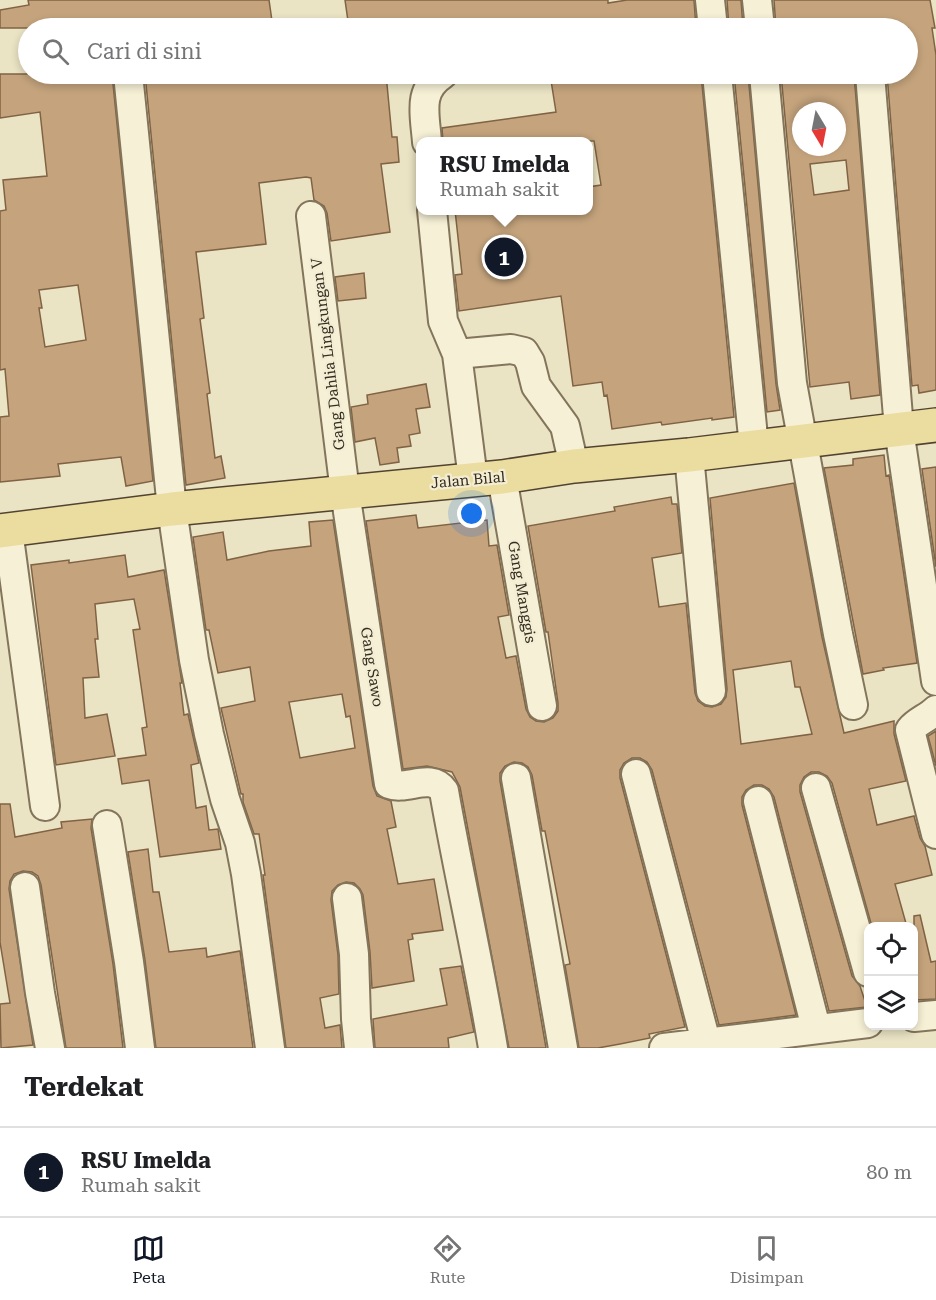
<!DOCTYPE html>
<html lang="id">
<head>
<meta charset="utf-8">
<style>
  body { margin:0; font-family:"Roboto Serif",serif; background:#f6f6f6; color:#202124 }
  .controls { position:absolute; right:18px; bottom:18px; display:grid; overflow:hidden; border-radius:12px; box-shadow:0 3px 9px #0003 }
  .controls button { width:54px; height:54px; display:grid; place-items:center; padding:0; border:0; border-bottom:2px solid #e0e0e0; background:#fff; color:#202124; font:30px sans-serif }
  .compass { position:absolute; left:792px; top:102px; width:54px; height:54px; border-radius:50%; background:#fff; box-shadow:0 3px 9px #0003; rotate:170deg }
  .you { position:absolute; left:472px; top:514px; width:21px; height:21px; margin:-15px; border:4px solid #fff; border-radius:50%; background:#1a73e8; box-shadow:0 0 0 9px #1a73e833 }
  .badge { display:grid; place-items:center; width:39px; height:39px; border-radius:50%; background:#111827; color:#fff; font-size:20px; font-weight:700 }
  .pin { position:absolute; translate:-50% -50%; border:3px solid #fff; box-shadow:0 2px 6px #0006 }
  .popup { position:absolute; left:416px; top:137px; width:177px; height:78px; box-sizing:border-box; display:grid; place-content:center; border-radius:12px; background:#fff; filter:drop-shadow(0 2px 4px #0005); font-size:20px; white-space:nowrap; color:#757577 }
  .popup b { font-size:22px; color:#202124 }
  .popup::after { content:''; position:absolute; left:50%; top:100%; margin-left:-12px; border:12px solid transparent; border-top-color:#fff }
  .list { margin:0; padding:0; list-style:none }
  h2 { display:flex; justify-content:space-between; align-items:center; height:78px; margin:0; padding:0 24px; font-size:26px }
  h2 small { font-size:20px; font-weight:400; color:#757577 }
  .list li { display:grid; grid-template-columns:39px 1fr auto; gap:18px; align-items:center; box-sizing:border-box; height:90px; padding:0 24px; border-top:2px solid #e0e0e0 }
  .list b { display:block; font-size:22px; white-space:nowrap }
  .list p { margin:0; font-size:20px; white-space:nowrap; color:#757577 }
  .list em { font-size:20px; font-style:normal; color:#757577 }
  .icon { flex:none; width:33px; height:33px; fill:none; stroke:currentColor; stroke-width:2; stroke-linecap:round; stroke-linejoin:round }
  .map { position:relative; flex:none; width:936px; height:1048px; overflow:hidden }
  .search { position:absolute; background:#fff; box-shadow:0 3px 9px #0003; left:18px; right:18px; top:18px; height:66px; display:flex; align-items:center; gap:15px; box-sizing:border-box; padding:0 21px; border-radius:33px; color:#757577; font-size:22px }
  .sheet { height:168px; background:#fff }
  nav { display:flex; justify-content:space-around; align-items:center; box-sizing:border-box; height:84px; border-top:2px solid #e0e0e0; background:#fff; font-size:16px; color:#757577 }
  nav a { display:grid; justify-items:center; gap:3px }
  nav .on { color:#111827 }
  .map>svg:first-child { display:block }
  .building { fill:#c5a47d; stroke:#806344; stroke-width:1.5; fill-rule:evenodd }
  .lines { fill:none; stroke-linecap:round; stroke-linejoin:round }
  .minor-casing { stroke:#83755c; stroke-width:32 }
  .major-casing { stroke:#514330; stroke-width:36 }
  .minor { stroke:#f6f0d6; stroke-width:28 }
  .major { stroke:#ebdc9f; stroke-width:33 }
  .labels { text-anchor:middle; stroke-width:4.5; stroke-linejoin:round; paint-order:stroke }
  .street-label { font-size:15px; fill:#352c1f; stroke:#f2edd3 }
</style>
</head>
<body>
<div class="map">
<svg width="936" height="1048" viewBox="0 0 936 1048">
  <rect width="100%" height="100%" fill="#eae3c4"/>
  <path class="building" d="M28,0H269L273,28H0V10L29,5Z
    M345,0H608V3L627,0H694L696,28H548L547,19L491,28H349Z
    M727,0H741L743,28H729Z
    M774,0H930L935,28H932L936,55V390L919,393L918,385L912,386L887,74H908V28H905L904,25L864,28H776Z
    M0,74H112L153,481L126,486L121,457L58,464L60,476L0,482V417L9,416L5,369L0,370V211L6,210L3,180L47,176L40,112L0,118ZM78,285L86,340L45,347L39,308H42L39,290Z
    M145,74H386L392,137H397L399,162L381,164L390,232L331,241L327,213L324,206L314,200L311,178L306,177L259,183L266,244L196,252L204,318L200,319L210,393L207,394L215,458L221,456L225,478L186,485Z
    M550,74H616V77L641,74H701L734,417L712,420V418L662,425L661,422L612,429L607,395L604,396L602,382L573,386L561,296L459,311L455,275L462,274L455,210H588V187L601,185L594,141H443L442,128L556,112Z
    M734,74H748L776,384L780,410L767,412Z
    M781,74H854L880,395L851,399L849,382L810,387ZM801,111H837V147H801ZM846,160L849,190L814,195L810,164Z
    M364,273L366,298L338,301L335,277Z
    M426,384L430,407L416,409L420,433L409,435L411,446L397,448L399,462L380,465L375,438L355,442L351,407L368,404L367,395Z
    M884,455L886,476L889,475L917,663L883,668L884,670L863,674L824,468L853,465V459Z
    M936,467V567L922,469Z
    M794,483L822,637L844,733L894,721V734L906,781L869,789L877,825L914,816L920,838L925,846L932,875L895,884L907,927H872L832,783L827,776L819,772H811L804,777L800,785V792L852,976L860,986L867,1007L829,1011L774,797L769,789L762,785H754L746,790L742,797V805L796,1015L719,1025L652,770L647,762L640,758H632L624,763L620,770V778L685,1027L649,1034L650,1038L620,1044L598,1048H579L565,965L570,964L545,831H542L532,775L528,767L522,763L514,762L505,766L500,773V781L546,1048H509L460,787L452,772L427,766L403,769L366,521L416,515L418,528L487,520L489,546L497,545L509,615L498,617L506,658L516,656L526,709L530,717L536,721L544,722L553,718L558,711V703L548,632H546L528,526L615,511L614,507L671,497L672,504H677L682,553L652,558L659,607L686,603L695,693L698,701L705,706L712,707L721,704L726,697L727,689L710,498ZM791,661L795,687H800L812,734L741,744L733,670Z
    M333,520L373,786L377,796L391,801L396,827L387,829L398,884L434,879L443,930L412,934L413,939L408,940L414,981L372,988L370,952L363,895L360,889L354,883L346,882L338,885L332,891L331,900L338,955L339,994L320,998L325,1028L340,1025L342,1048H286L263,875H265L259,834H254L243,802V794H241L221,708L255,701L250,667L218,673L209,630H206L193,537L223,532L227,560L269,551L311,546L309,522ZM342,694L346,717L350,716L355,748L300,758L289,702Z
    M125,555L128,577L164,570L182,683H180L184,715L188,714L199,763L191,765L196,808L206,806L209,830L218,829L221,849L160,857L149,780L122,784L118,759L146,755L142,728L147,727L133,630L140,629L134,599L95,604L98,639H95L99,677L83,678L85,718L107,714L115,756L56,765L31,565L69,560V563Z
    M936,731V766L928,736Z
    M0,804H10L15,837L62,828L61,822L92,819L91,828L113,964L123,1048H66L41,885L38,876L32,872L23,871L14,874L10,881L9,889L33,1045L1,1048L0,1004L10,1003L0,942Z
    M148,849L153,892H159L169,952L206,948L207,957L240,951L253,1048H156L145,960L128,852Z
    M920,915L931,962L936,961V999L914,1000V916Z
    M461,966L474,1032L448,1038L449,1048H375L373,1019L447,1005L440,969Z"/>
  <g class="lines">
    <g class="minor-casing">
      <path id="minor" d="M710,0L713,28
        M757,0L760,28
        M128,74L172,509L194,660L209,734L225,799L240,843L246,874L270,1048
        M717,74L754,447
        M764,74L792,383L838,634L853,705
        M870,74L899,429L936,681
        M427,142C425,114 417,91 443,74
        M432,210L443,321L457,354L473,479
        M311,216L345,492L389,784C407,791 431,772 444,791C459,877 479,962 493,1048
        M457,354L511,349L524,352L530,362L536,386L565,426L574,466
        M689,455L711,691
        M502,477L542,706
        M8,530L45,806
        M936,710C928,718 917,721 910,730L936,834
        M636,774L706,1042
        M516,778L563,1048
        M816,788L868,972
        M758,801L816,1028
        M107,825L129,962L140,1048
        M25,887L40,993L50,1048
        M347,898L354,954L356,1019L359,1048
        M914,1017L936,1015
        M664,1048L868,1023"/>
    </g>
    <g class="major-casing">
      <path id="major" d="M0,531L172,509L502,477L574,466L689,455L936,425"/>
    </g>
    <use href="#minor" class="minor"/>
    <use href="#major" class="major"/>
  </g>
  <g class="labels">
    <g class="street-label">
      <text transform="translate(328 354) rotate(-97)" y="5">Gang Dahlia Lingkungan V</text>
      <text transform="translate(468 480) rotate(-5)" y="5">Jalan Bilal</text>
      <text transform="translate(522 592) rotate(80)" y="5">Gang Manggis</text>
      <text transform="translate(372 667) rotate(81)" y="5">Gang Sawo</text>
    </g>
  </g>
</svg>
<div class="controls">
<button><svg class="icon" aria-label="locate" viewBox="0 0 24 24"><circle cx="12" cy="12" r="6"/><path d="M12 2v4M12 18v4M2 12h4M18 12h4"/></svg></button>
<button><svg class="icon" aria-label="layers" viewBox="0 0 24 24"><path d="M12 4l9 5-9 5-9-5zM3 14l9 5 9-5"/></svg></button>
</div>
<svg class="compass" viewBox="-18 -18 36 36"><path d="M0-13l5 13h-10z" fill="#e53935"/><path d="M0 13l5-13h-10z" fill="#757577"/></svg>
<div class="you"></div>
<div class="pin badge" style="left:504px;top:257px">1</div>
<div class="popup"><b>RSU Imelda</b>Rumah sakit</div>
<div class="search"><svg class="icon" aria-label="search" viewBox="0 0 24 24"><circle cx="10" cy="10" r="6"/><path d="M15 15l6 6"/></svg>Cari di sini</div>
</div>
<section class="sheet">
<h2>Terdekat<small></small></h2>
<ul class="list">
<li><span class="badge">1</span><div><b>RSU Imelda</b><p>Rumah sakit</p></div><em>80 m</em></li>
</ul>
</section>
<nav>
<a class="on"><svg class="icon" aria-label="map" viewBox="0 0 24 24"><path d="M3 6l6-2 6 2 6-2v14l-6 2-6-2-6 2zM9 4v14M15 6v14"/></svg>Peta</a>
<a><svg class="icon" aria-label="directions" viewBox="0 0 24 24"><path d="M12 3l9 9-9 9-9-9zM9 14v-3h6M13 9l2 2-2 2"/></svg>Rute</a>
<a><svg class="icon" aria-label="saved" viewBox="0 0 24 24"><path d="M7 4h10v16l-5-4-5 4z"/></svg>Disimpan</a>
</nav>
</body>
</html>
